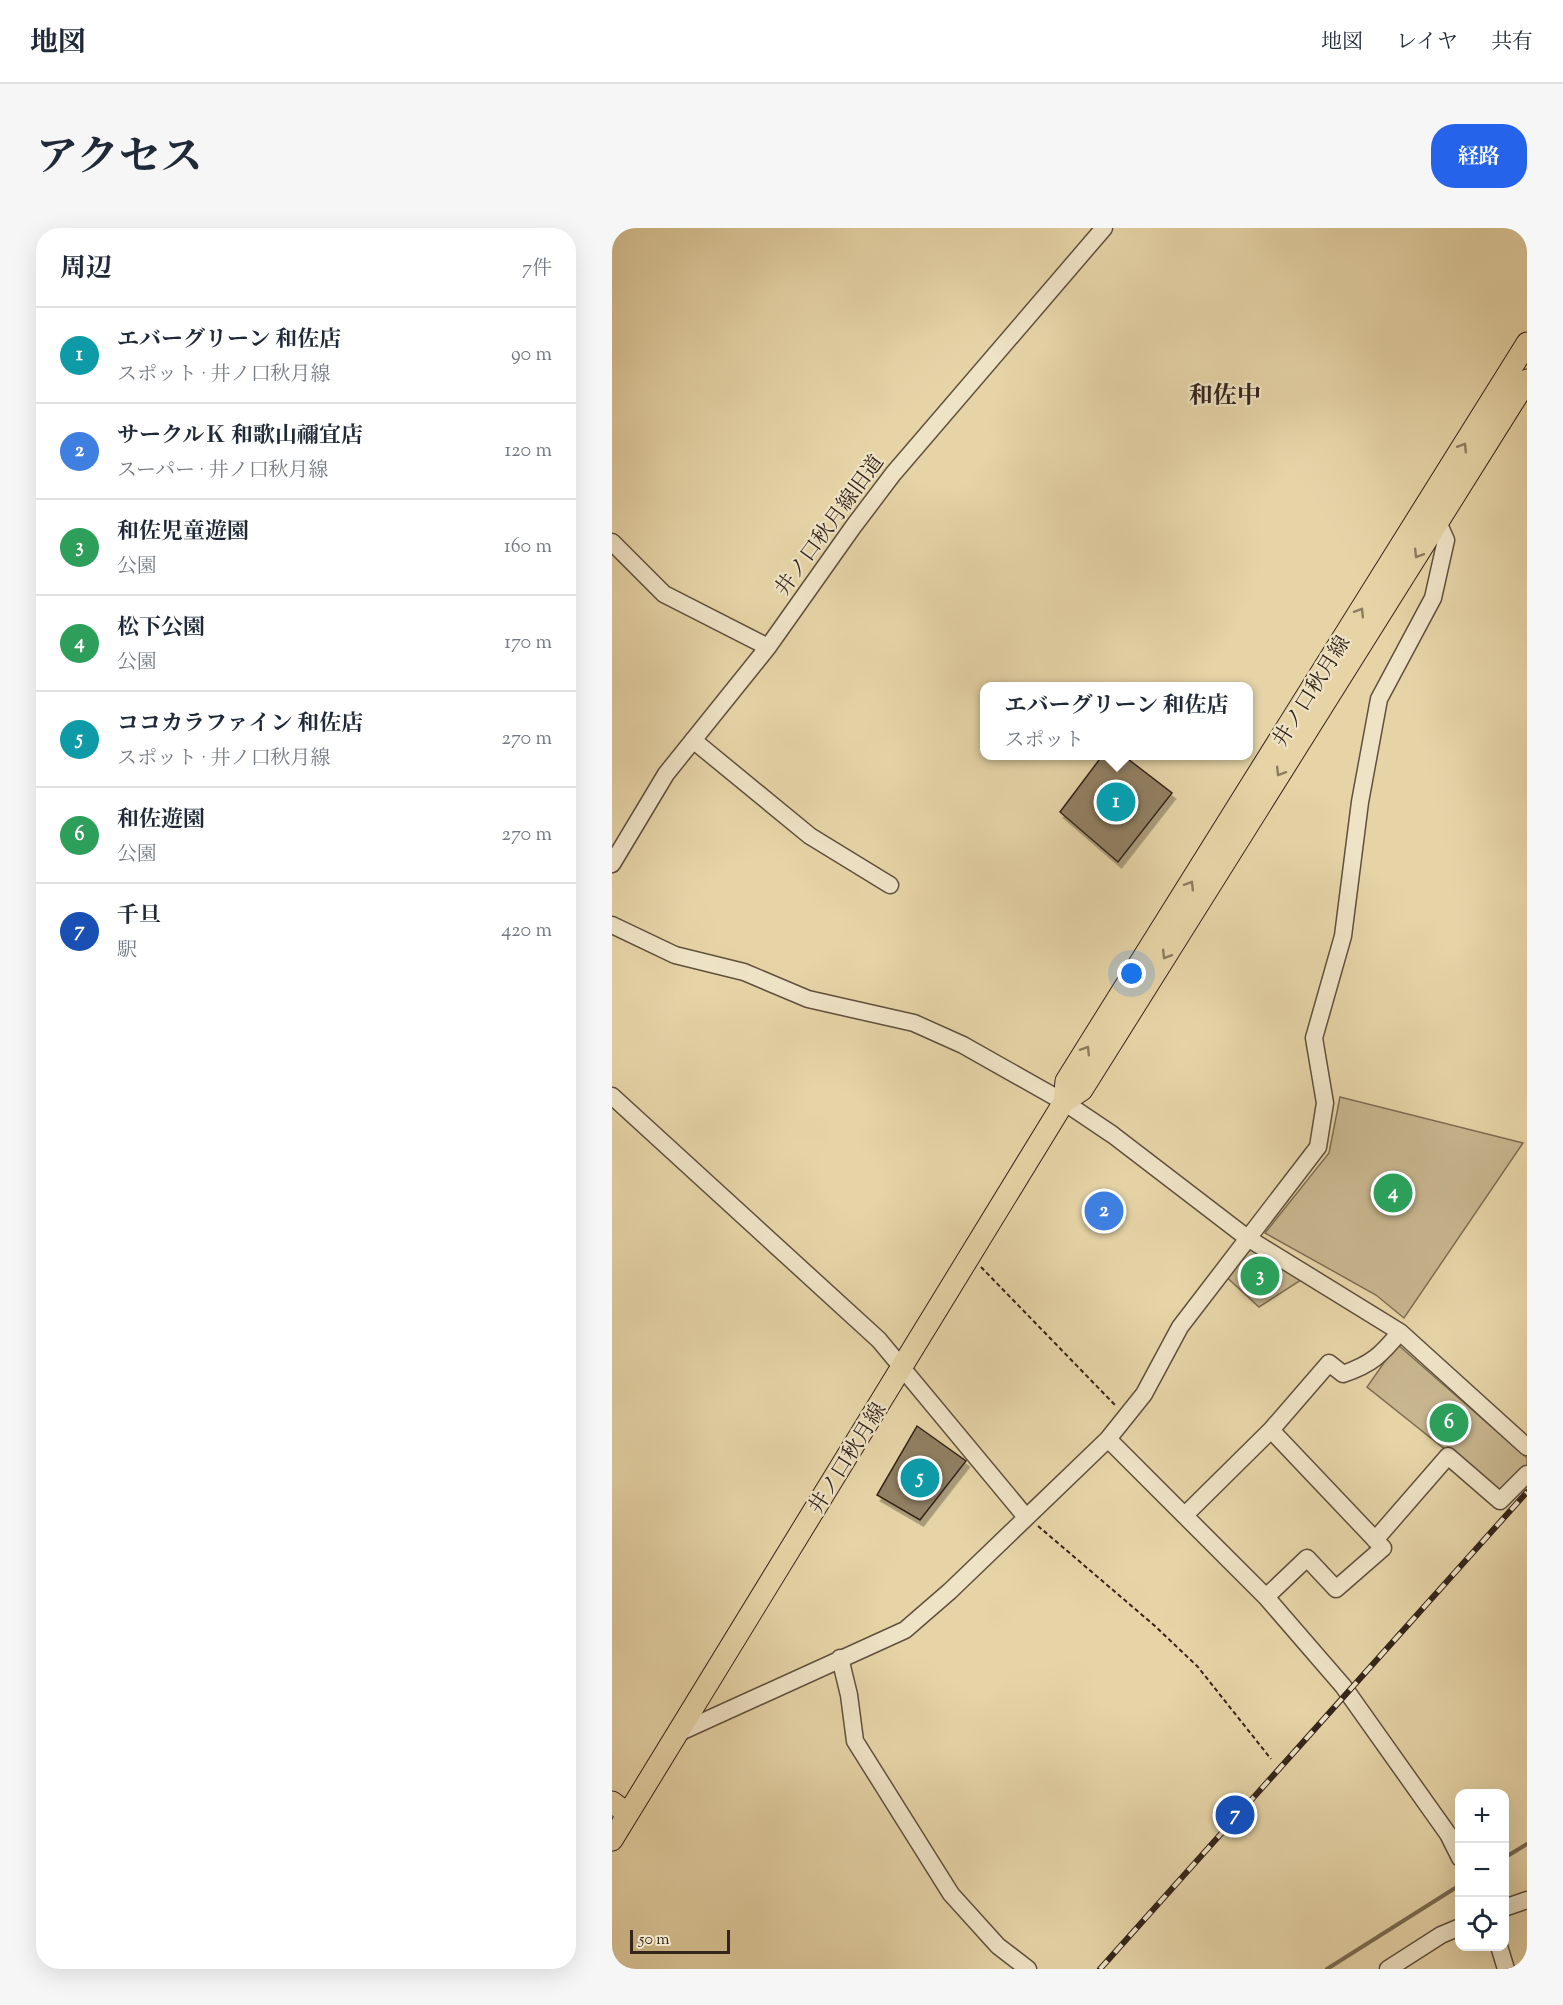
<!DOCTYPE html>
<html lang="ja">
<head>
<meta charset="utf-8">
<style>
  body { margin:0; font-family:"Sorts Mill Goudy","Noto Serif JP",serif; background:#f6f6f7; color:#1f2937 }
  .controls { position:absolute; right:18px; bottom:18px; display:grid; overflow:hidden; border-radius:12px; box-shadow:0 6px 24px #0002 }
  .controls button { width:54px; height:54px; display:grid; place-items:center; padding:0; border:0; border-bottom:2px solid #e0e1e3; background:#fff; color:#1f2937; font:30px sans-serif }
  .scale { position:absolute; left:18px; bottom:15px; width:100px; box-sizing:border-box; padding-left:6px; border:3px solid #34241a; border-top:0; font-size:16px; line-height:21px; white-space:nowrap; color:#34241a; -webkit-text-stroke:4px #efe3c6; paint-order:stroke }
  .you { position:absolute; left:520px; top:746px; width:21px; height:21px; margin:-15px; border:4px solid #fff; border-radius:50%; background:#1a73e8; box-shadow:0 0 0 9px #1a73e833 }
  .badge { display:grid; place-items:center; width:39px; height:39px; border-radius:50%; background:#2563eb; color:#fff; font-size:20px; font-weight:700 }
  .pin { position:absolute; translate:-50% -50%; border:3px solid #fff; box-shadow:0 2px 6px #0006 }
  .popup { position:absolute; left:368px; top:454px; width:273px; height:78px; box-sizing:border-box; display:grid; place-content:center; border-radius:12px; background:#fff; filter:drop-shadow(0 2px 4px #0005); font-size:20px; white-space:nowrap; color:#747a83 }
  .popup b { font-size:22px; color:#1f2937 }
  .popup::after { content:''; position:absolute; left:50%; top:100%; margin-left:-12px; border:12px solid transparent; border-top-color:#fff }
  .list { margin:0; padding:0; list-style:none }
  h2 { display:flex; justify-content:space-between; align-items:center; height:78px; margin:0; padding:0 24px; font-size:26px }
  h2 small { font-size:20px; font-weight:400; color:#747a83 }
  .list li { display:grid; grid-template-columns:39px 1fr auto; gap:18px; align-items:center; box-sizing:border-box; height:96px; padding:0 24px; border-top:2px solid #e0e1e3 }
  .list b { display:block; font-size:22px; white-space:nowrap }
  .list p { margin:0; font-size:20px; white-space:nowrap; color:#747a83 }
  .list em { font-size:20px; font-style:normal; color:#747a83 }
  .icon { flex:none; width:33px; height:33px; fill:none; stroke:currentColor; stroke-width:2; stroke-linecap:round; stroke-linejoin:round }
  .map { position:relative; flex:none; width:915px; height:1741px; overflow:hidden; border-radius:24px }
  header { display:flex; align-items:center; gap:36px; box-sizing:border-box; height:84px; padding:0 30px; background:#fff; border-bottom:2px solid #e0e1e3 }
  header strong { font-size:28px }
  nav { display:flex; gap:33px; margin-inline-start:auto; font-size:21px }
  .intro { display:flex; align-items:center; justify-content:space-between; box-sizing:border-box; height:144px; padding:0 36px }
  h1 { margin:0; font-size:42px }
  .button { padding:15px 27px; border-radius:24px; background:#2563eb; color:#fff; font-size:21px; font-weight:700 }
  main { display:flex; gap:36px; padding:0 36px }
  aside { flex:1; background:#fff; border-radius:24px; box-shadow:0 6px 24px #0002 }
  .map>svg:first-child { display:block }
  .green { fill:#c8b68f; stroke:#7e6d54; stroke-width:1.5 }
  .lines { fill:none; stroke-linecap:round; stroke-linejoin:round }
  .stream { stroke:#7a6a52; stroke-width:4 }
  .building { fill:#918063; stroke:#34241a; stroke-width:1.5; filter:url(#shadow) }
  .minor-casing { stroke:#60503d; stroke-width:19 }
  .major-casing { stroke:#34241a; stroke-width:23 }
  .path { stroke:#34241a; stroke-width:2; stroke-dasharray:4.5 3; stroke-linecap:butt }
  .minor { stroke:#efe3c6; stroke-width:16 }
  .major { stroke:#e6d4a7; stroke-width:21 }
  .rail-casing { stroke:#34241a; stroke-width:6 }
  .rail { stroke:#efe3c6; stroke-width:4; stroke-dasharray:11; stroke-linecap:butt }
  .oneway { stroke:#8d7c60 }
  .labels { text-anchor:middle; stroke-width:4.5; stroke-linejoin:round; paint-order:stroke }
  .street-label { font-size:21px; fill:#34241a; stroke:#efe3c6 }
  .quarter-label { font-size:24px; font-weight:bold; fill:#34241a; stroke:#efe3c6 }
</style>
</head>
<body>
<header>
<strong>地図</strong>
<nav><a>地図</a><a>レイヤ</a><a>共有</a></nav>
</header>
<div class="intro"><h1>アクセス</h1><a class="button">経路</a></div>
<main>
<aside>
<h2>周辺<small>7件</small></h2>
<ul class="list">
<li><span class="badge" style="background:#0f9aa8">1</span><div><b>エバーグリーン 和佐店</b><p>スポット · 井ノ口秋月線</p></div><em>90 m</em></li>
<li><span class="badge" style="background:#3f7fe0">2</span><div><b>サークルＫ 和歌山禰宜店</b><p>スーパー · 井ノ口秋月線</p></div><em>120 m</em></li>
<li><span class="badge" style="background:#2e9e5b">3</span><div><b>和佐児童遊園</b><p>公園</p></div><em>160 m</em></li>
<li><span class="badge" style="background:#2e9e5b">4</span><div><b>松下公園</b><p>公園</p></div><em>170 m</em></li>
<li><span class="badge" style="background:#0f9aa8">5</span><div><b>ココカラファイン 和佐店</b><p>スポット · 井ノ口秋月線</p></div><em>270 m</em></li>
<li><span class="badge" style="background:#2e9e5b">6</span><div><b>和佐遊園</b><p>公園</p></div><em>270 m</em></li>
<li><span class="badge" style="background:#1a4fb4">7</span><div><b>千旦</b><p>駅</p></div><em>420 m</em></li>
</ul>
</aside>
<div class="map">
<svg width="915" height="1741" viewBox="0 0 915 1741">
  <defs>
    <filter id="shadow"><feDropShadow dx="3.5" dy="6" stdDeviation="0" flood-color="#0004"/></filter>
  </defs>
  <rect width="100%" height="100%" fill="#e6d4a7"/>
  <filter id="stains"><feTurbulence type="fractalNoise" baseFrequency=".00333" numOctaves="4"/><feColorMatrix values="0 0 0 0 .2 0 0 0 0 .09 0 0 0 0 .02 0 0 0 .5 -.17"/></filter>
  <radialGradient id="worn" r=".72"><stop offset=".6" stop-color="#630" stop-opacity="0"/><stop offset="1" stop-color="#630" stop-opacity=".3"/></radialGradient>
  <path class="green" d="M728,869L911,915L792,1090L764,1067L653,1005L717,925Z
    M637,1018L689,1052L647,1079L609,1044Z
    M785,1116L915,1230V1240L889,1266L755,1159Z"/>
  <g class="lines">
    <path class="stream" d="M892,1630L915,1616
      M715,1741L848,1657"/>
  </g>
  <path class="building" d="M490,528H512L560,565L506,634L448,584Z
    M305,1198L354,1233L308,1292L265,1267Z"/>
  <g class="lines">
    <g class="minor-casing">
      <path id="minor" d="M0,314L52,366L156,419
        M81,512L198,608L278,657
        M0,636L54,546L156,419L241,299L281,246L492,0
        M0,697L63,727L132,744L196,771L302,795L351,817L452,874L501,907L634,1009L788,1104L915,1219
        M0,868L267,1112L414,1289
        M496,1211L654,1369L731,1458L836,1606L848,1630
        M573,1287L659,1202L717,1135L731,1146C760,1136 769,1127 788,1104
        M763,1312L836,1228L888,1273L915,1246
        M654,1369L695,1330L724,1361L771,1320L659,1202
        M228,1430L237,1467L243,1513L339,1666L386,1718L416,1741
        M64,1506L293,1402L338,1363L496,1211L532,1166L568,1099L706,919L713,875L702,810L731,708L748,574L767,471L821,370L834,312L826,294L818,289
        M892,1680L915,1672
        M887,1718L894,1741
        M776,1741L829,1707L848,1699"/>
    </g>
    <g class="major-casing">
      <path id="major" d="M452,874L454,853L915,115
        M0,1574L16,1586
        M0,1612L452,874L470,862L915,152"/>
    </g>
    <path class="path" d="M369,1039L503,1177
      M426,1298L543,1398L586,1439L659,1531"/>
    <use href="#minor" class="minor"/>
    <use href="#major" class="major"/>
    <g class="rail-casing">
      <path id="rail" d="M488,1741L915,1264"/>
    </g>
    <use href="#rail" class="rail"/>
  </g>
  <defs><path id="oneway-chevron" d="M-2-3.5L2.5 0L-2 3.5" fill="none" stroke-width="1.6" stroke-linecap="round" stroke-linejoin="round" transform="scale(1.5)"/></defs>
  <g class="oneway">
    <use href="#oneway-chevron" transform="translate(851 219) rotate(-58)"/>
    <use href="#oneway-chevron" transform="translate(806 326) rotate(122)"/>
    <use href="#oneway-chevron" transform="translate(748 384) rotate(-58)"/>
    <use href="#oneway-chevron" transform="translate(668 544) rotate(122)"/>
    <use href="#oneway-chevron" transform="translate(578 657) rotate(-58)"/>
    <use href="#oneway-chevron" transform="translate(554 727) rotate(122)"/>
    <use href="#oneway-chevron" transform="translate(474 822) rotate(-58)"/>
  </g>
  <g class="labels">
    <g class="street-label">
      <text transform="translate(217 297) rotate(-54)" y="7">井ノ口秋月線旧道</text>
      <text transform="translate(699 463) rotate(-58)" y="7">井ノ口秋月線</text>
      <text transform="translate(235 1230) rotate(-58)" y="7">井ノ口秋月線</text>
    </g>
    <g class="quarter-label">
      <text x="613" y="175">和佐中</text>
    </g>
  </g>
  <rect width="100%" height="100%" filter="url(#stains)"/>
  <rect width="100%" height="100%" fill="url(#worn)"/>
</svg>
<div class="controls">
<button>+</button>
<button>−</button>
<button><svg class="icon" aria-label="locate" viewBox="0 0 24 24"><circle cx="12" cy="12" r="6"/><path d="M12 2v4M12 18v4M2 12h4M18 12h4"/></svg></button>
</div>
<div class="scale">50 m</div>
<div class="you"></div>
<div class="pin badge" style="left:504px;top:574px;background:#0f9aa8">1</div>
<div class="popup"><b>エバーグリーン 和佐店</b>スポット</div>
<div class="pin badge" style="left:492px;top:983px;background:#3f7fe0">2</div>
<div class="pin badge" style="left:648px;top:1048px;background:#2e9e5b">3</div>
<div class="pin badge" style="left:781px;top:965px;background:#2e9e5b">4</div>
<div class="pin badge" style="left:308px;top:1250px;background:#0f9aa8">5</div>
<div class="pin badge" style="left:837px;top:1195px;background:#2e9e5b">6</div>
<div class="pin badge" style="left:623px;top:1587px;background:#1a4fb4">7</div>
</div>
</main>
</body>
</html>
